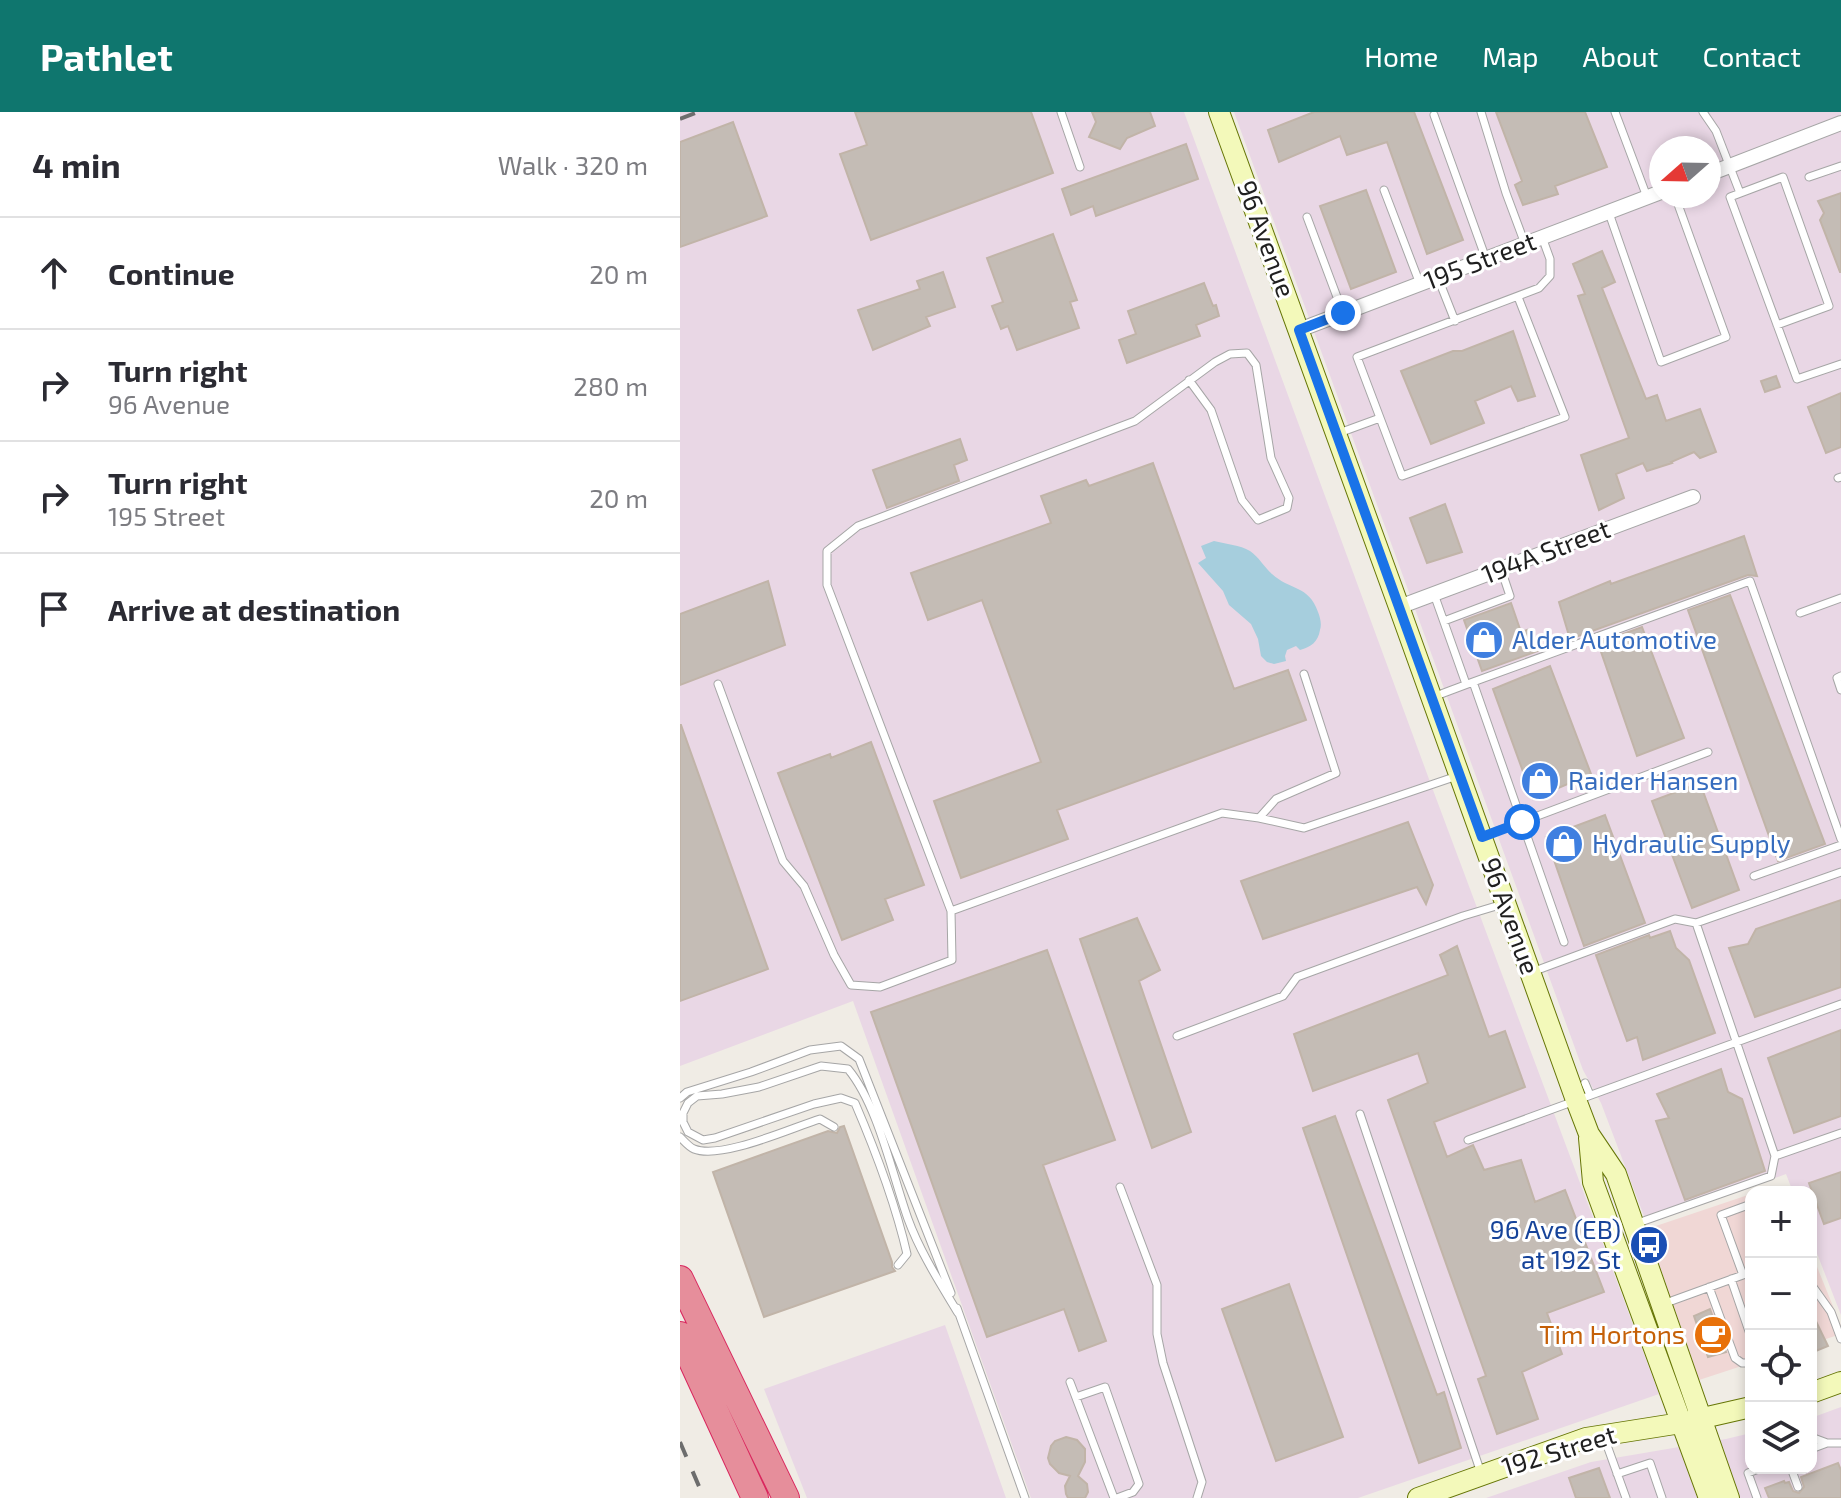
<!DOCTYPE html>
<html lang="en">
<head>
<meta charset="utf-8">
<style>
  body { margin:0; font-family:"Exo 2",sans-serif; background:#f7f7f7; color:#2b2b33 }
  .controls { position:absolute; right:24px; bottom:24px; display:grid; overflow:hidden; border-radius:16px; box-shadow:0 4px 12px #0003 }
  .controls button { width:72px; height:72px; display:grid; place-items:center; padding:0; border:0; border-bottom:2px solid #e1e1e2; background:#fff; color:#2b2b33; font:40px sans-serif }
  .compass { position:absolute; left:969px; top:24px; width:72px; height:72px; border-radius:50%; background:#fff; box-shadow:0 4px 12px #0003; rotate:250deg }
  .stop { position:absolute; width:24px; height:24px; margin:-18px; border:6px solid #1a73e8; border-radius:50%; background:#fff }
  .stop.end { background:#1a73e8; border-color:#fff; box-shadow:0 2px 8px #0008 }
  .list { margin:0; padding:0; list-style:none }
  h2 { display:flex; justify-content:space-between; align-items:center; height:104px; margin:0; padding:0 32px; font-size:34px }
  h2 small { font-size:26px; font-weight:400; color:#7c7c81 }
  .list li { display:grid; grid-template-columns:52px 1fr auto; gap:24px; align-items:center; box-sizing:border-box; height:112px; padding:0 32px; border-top:2px solid #e1e1e2 }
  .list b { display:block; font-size:30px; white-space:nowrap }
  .list p { margin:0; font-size:26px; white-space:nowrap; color:#7c7c81 }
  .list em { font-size:26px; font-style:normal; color:#7c7c81 }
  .icon { flex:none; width:44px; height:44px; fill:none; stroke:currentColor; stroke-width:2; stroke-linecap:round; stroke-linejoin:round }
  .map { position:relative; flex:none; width:1161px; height:1386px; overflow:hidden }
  header { display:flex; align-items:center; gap:48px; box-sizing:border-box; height:112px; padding:0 40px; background:#0f766e; color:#fff }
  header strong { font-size:38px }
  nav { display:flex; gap:44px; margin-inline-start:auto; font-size:28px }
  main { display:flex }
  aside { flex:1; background:#fff }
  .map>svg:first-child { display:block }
  .commercial { fill:#f0d7d5 }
  .industrial { fill:#e9d7e5; fill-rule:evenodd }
  .water { fill:#a6cedd }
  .building { fill:#c4bcb5; stroke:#c1b4a8; stroke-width:2 }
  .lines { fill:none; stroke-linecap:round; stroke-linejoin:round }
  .service-casing { stroke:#a6a6a6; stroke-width:9 }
  .minor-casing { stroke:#a6a6a6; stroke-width:16 }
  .secondary-casing { stroke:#667606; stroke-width:22 }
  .motorway-casing { stroke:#d9275e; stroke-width:28 }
  .service { stroke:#fff; stroke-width:7 }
  .minor { stroke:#fff; stroke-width:14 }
  .secondary { stroke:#f3f9ba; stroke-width:20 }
  .motorway { stroke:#e68e9b; stroke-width:26 }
  .rail { stroke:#6d6d6d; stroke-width:4; stroke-dasharray:16 16; stroke-linecap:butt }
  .route { stroke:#1a73e8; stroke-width:10 }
  .labels { text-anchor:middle; stroke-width:6; stroke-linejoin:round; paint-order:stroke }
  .street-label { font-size:26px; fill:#1f1f1f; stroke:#fff }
  .shop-label { font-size:26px; fill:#366cbe; stroke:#fff; text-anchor:start }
  .transit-label { font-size:26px; fill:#164399; stroke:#fff; text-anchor:end }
  .food-label { font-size:26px; fill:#c56008; stroke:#fff; text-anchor:end }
</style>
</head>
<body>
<header>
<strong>Pathlet</strong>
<nav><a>Home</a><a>Map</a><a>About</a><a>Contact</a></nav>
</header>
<main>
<aside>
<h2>4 min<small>Walk · 320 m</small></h2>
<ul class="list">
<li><svg class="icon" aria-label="ahead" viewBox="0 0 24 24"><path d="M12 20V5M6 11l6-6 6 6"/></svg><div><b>Continue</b></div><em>20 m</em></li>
<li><svg class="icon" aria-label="right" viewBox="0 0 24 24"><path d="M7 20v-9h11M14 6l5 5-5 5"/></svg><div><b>Turn right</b><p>96 Avenue</p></div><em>280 m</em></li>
<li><svg class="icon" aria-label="right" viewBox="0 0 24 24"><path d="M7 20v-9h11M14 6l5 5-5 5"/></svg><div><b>Turn right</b><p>195 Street</p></div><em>20 m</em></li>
<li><svg class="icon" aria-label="arrive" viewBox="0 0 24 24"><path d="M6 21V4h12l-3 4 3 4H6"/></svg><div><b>Arrive at destination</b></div></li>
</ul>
</aside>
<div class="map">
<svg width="1161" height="1386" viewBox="0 0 1161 1386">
  <rect width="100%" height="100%" fill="#f0ece5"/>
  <path class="commercial" d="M1071,1082V1251L1019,1268L967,1117Z
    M1131,1140L1161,1214V1222L1131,1232Z"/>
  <path class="industrial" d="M0,0H504L753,678L979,1282L678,1386H351L173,889L0,954Z
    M554,0H1161V1203L1131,1126V1080H1113L1106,1062L967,1112L921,991L903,958ZM981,36H1029V84H981Z
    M265,1213L326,1386H127L84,1277Z
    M1161,1295V1386H806L911,1350L1046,1327L1071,1321V1356H1131V1306Z"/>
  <path class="water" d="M534,429C546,432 560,433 570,439C579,445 584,455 592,462C609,478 629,473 638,500C640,505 642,512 640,518C638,530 631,535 620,538L616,534L607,538L605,544L606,549L594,552L587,550L581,544L578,527L571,512L549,493L543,479L518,451L526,446L521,434Z"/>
  <path class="building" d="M175,0H351L373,61L191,128L160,42L187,33Z
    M412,0H470L475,14L447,26L440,37L409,25L416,10Z
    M634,0H734L783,128L747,142L707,30L667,43L660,24L599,50L588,18Z
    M816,0H905L927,55L875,74L878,82L843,93L835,73L842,69Z
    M53,10L87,104L0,135V30Z
    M506,32L518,67L416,104L413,94L391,103L382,77Z
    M686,78L716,160L671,177L640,94Z
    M1161,81V160H1160L1140,108L1144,101L1138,89Z
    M373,122L397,188L390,190L399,216L337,238L328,214L321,217L312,194L323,190L307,146Z
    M922,139L935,170L922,176L966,287L977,283L986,309L1020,297L1036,340L1020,346L1014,340L991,350L992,351L967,359L963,351L936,362L944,386L919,398L901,343L949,326L898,184L905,182L893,152Z
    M263,160L275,195L246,205L250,214L193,238L178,198L240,177L237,169Z
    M524,171L533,194L536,193L539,204L516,213L520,224L447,251L439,228L456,222L448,199Z
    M833,219L855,284L838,289L831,274L795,289L804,311L751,332L721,259L773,239H782Z
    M1096,264L1100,275L1085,280L1081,269Z
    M1161,281V335L1146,341L1128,295Z
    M280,327L287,348L274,353L279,369L207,396L193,358Z
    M473,351L554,577L608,558L626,608L377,698L388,727L281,766L254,689L361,650L302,488L248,508L231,461L371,411L361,384L406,368L409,374Z
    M765,392L782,440L747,451L730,406Z
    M1064,424L1077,464L1068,463L890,527L879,490L930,469L931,472Z
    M88,469L105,533L0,573V502Z
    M1050,483L1145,732L1098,749L1008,498Z
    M831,491L841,520L850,517L858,539L802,559L784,508Z
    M962,515L1004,626L957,644L918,531Z
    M870,554L911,662L853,687L813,577Z
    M0,613H1L88,857L0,889Z
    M191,630L244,773L205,787L213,808L162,828L98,661L150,642L151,646Z
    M1020,671L1059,778L1012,796L972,689Z
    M925,703L965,811L904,834L866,725Z
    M728,710L753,773L746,792L737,775L583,827L561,769Z
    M1161,788V875L1075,905L1049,836L1068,832L1076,817Z
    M457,806L480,858L459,869L511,1020L472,1036L400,827Z
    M990,819L996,836L1009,848L1035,921L963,948L957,925L947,929L916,843L969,823L970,826Z
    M777,834L809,925L825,919L845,975L754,1010L767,1045L793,1033L804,1058L841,1048L855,1090L885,1078L924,1180L867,1201L882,1242L842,1260L858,1307L817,1322L798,1267L806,1264L708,988L748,971L738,941L633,979L614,922L768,863L760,843Z
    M367,838L435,1028L363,1053L426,1229L399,1239L384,1197L307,1225L191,900Z
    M1161,918V1004L1114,1021L1088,946Z
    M1041,957L1048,980L1062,987L1085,1059L1005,1088L976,1009L989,1006L977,982Z
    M655,1004L757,1283L764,1280L781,1336L739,1351L623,1016Z
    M164,1014L212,1150V1155L215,1159L84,1205L33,1060L148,1019L157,1021L160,1015Z
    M1161,1060V1106L1144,1112L1129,1071Z
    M609,1172L663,1325L596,1349L542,1197Z
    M1030,1197L1046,1240L1028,1245L1014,1204Z
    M1131,1199L1148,1234L1131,1241Z
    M386,1325L397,1328L405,1337V1350L398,1364L407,1372L408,1380L405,1386H388L386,1382L385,1374L390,1364L379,1361L370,1352L368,1346L371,1334L375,1329Z
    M1158,1351L1161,1358V1386H1089L1085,1376L1104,1369L1105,1371L1109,1370L1113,1379L1119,1381L1124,1375L1121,1365Z
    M919,1356L930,1386H896L889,1366Z"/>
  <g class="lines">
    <g class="service-casing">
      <path id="service" d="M381,0L400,55
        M801,0L826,81L845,132
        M935,0L967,85
        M1023,0L1036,19L1060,81
        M754,3L806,147
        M1129,65L1161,54
        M704,78L740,172
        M929,101L981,250L1046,225L995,84
        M627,105L663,201
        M758,166L775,209
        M838,185L885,305L722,364L677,245L859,176L870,164V147L862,125
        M1097,213L1149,194L1103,65L1050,85L1117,267L1161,252
        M659,321L700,306
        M1158,366L1161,365
        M754,482L786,572
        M1120,501L1161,486
        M764,509L830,484L821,457
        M1161,564L1157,566L1161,578
        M793,570L1070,469L1161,727
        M38,572L103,749L124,774L154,843L171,873L200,875L272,848L271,799L542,701L579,706L624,716L777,664
        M753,585L793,570L884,830
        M579,706L596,687L656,661L624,562
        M804,724L1028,640
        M1161,760L1016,811L1095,1044L1161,1021
        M1074,764L1161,733
        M271,799L147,473V439L178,414L455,309L535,250L550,242L567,241L576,253L591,346L609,386L607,396L578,408L562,388L531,298L509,268
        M852,860L995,807L1016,811
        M497,924L603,884L617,865L783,804L823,792
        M905,971L910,983
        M0,986L7,980L71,960L130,938L161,934L179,947L271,1181
        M680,1002L801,1361
        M0,1025C4,1029 9,1035 14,1037C41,1048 111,1016 140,1007L154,1015
        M788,1028L1161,892
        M440,1075L477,1173V1222L483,1251L522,1370L517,1386
        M955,1112L1091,1064L1095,1044
        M218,1153L227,1142C215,1090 196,1040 175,991L161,986L134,992L35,1026L23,1028L8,1020L3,1010V1001L8,991L17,984L42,982L79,975L141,954L168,957C198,993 212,1062 228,1107C240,1140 260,1171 278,1201
        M1051,1167L1071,1225
        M1131,1172L1151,1200L1161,1227
        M1029,1175L1055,1246L1062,1251H1071
        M983,1192L1063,1163L1041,1103L1071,1092
        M277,1196L345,1386
        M390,1270L434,1386
        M396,1285L425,1275L459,1372L453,1380L437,1386
        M924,1325L946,1386
        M1131,1325L1147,1331
        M1131,1337L1147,1331H1161
        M1111,1356L1118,1375
        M937,1362L970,1351L982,1386
        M1077,1386L1068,1361L1081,1356"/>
    </g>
    <g class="minor-casing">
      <path id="minor" d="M1029,62L1161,11
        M619,218L981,80
        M719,495L1013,385"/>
    </g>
    <g class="secondary-casing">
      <path id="secondary" d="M539,0L719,495L896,988L909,1022L936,1062L1049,1386
        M909,1026L913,1070L1029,1386
        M1131,1281L1161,1270
        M738,1386L906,1326L1001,1311L1071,1295"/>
    </g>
    <g class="motorway-casing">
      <path id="motorway" d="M0,1167L106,1386
        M0,1223L75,1386"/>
    </g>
    <use href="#service" class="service"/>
    <use href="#minor" class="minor"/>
    <use href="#secondary" class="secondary"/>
    <use href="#motorway" class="motorway"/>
    <path class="rail" d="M0,7L18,0
      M0,1330L24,1386"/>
  </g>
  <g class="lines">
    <path class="route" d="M663,201L619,218L802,725L842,710"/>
  </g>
  <defs>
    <g id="shop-disc" transform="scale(2)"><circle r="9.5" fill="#3f7fe0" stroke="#fff"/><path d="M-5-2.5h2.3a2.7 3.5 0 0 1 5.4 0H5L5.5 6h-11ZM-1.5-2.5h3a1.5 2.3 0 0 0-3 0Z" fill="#fff"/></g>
    <g id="bus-disc" transform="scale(2)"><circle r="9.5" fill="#1a4fb4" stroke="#fff"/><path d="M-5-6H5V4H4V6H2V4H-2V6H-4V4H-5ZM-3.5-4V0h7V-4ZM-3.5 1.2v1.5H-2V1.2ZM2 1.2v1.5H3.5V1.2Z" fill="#fff"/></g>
    <g id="cafe-disc" transform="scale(2)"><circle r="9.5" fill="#e8710a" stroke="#fff"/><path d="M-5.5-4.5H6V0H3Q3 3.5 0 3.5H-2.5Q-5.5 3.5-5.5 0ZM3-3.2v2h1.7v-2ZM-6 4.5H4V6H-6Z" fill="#fff"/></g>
  </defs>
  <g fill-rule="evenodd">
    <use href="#shop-disc" x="804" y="528"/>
    <use href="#shop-disc" x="860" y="669"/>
    <use href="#shop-disc" x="884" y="732"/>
    <use href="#bus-disc" x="969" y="1133"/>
    <use href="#cafe-disc" x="1033" y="1223"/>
  </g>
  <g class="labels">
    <g class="street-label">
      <text transform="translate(586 127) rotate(70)" y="9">96 Avenue</text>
      <text transform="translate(800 149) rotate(-21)" y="9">195 Street</text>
      <text transform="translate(866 440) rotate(-21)" y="9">194A Street</text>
      <text transform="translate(830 804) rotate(70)" y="9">96 Avenue</text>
      <text transform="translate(879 1339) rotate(-17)" y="9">192 Street</text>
    </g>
    <g class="shop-label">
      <text x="832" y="537">Alder Automotive</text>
      <text x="888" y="678">Raider Hansen</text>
      <text x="912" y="741">Hydraulic Supply</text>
    </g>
    <g class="transit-label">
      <text x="941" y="1127">96 Ave (EB)<tspan x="941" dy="30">at 192 St</tspan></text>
    </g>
    <g class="food-label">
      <text x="1005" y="1232">Tim Hortons</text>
    </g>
  </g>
</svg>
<div class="controls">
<button>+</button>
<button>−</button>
<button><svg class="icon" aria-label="locate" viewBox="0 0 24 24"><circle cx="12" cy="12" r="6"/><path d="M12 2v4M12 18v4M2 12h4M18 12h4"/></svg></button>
<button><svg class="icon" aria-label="layers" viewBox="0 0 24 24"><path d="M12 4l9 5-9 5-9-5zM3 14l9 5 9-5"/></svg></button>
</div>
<svg class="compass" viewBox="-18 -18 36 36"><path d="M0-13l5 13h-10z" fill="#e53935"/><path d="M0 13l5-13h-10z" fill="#7c7c81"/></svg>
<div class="stop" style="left:842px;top:710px"></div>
<div class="stop end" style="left:663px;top:201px"></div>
</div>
</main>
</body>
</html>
